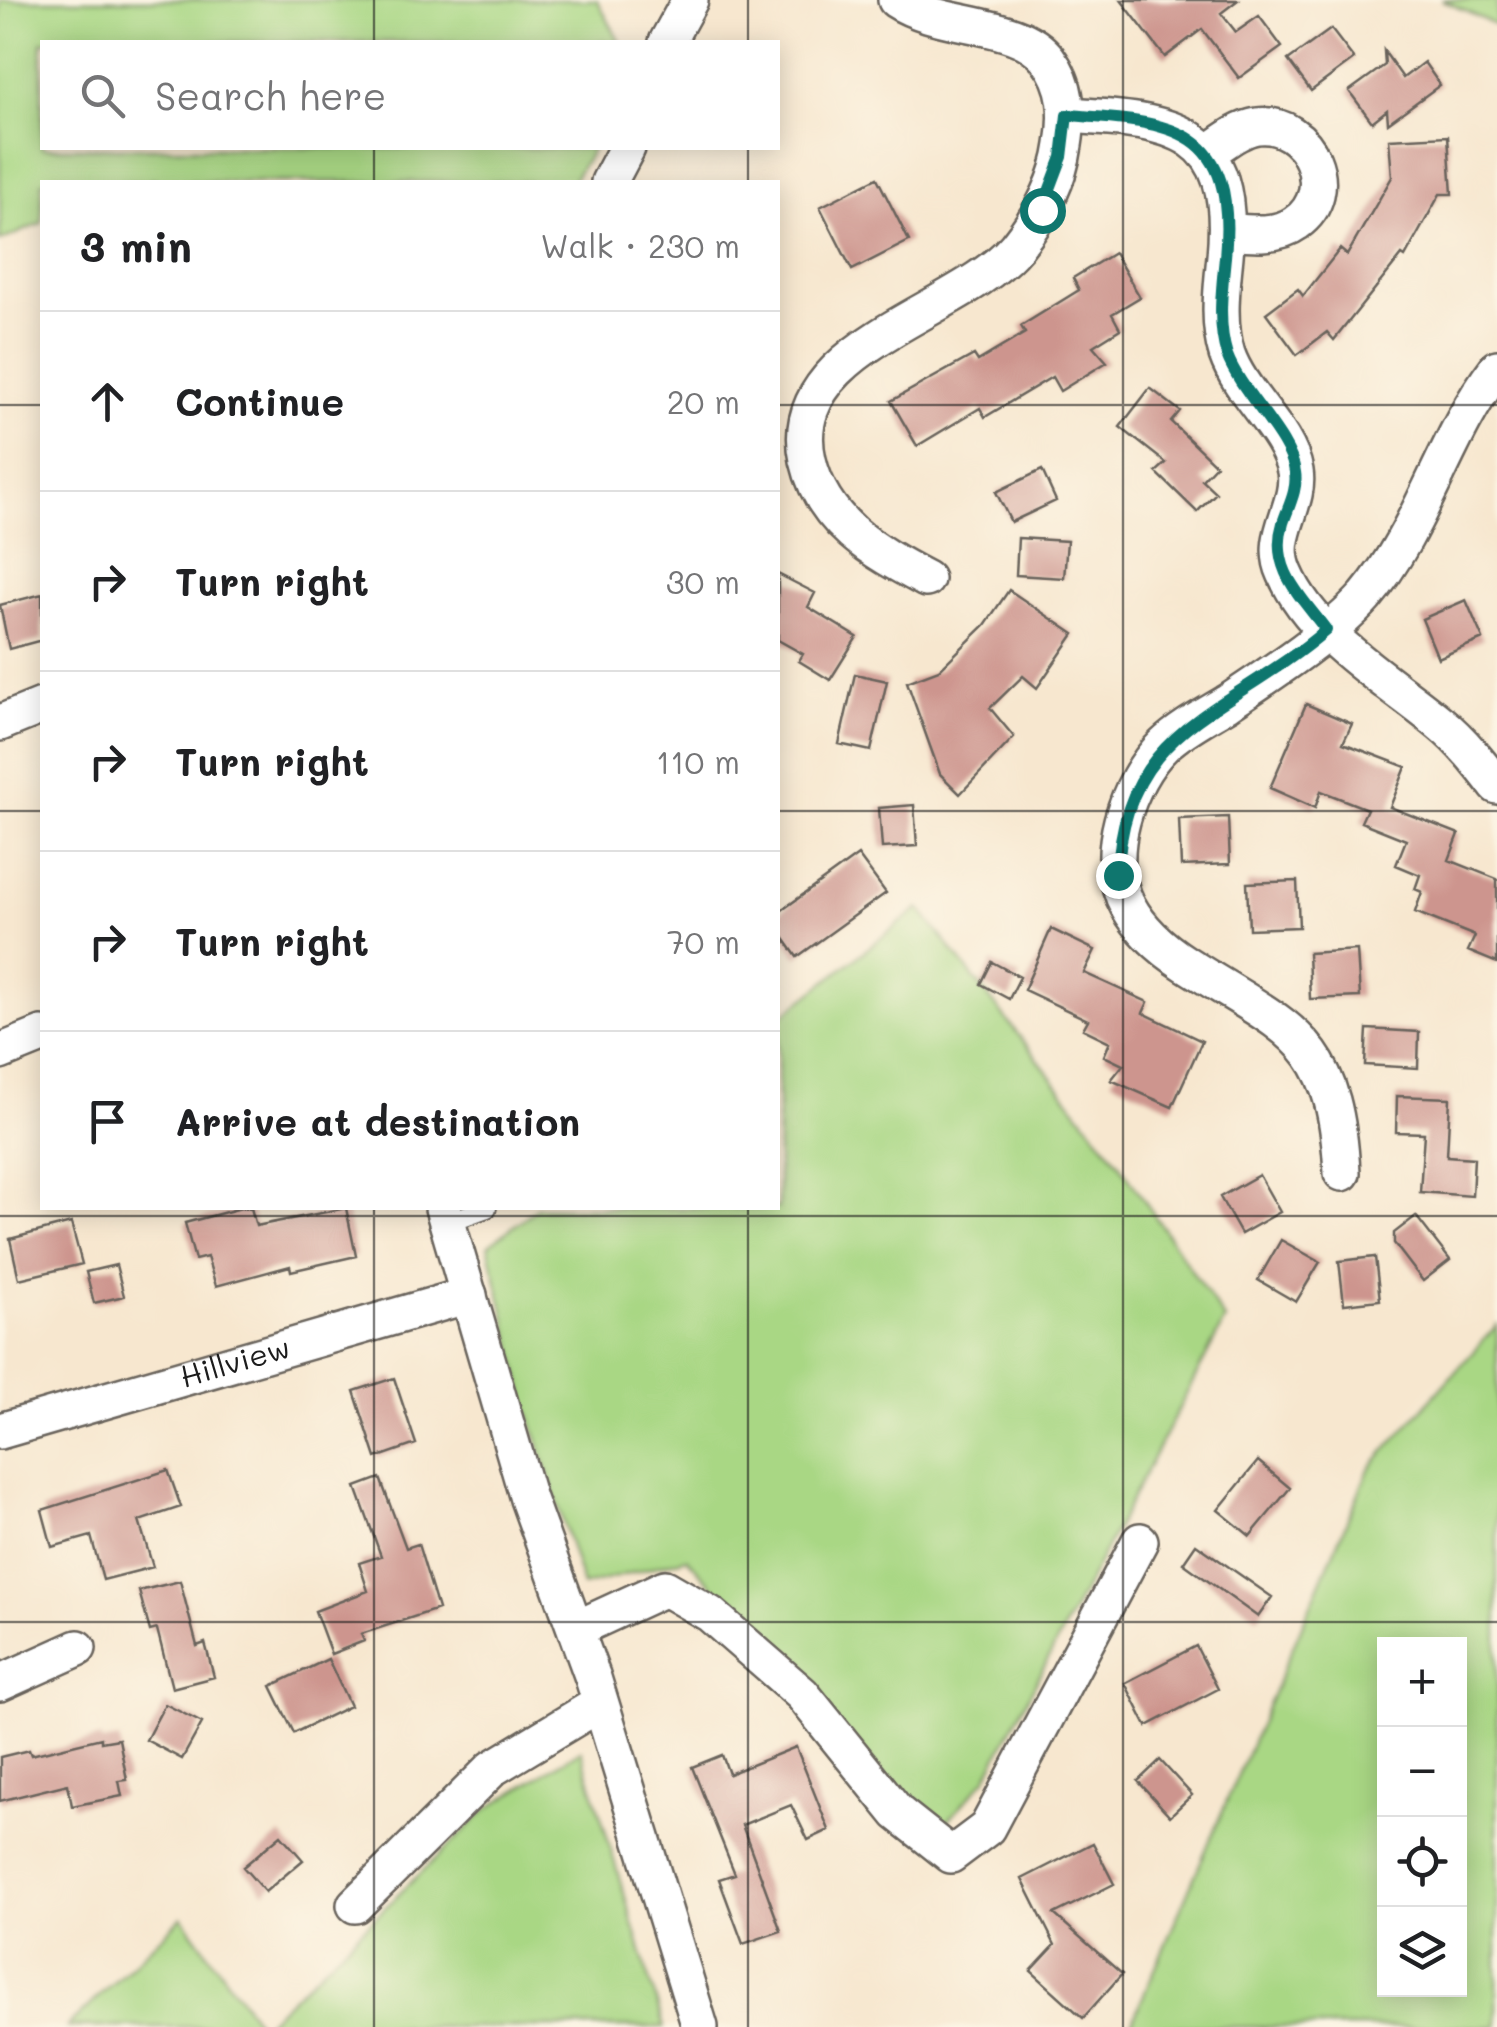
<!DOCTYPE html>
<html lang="en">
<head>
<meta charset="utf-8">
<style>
  body { margin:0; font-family:Mali,sans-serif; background:#f2f2f2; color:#202124 }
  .controls { position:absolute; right:30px; bottom:30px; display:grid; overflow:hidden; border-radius:0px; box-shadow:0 5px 25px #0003 }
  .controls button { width:90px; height:90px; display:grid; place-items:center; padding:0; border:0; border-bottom:2px solid #e0e0e0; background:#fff; color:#202124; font:50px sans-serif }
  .stop { position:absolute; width:30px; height:30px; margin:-22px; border:8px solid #0f766e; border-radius:50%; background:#fff }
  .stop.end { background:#0f766e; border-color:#fff; box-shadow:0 2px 10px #0008 }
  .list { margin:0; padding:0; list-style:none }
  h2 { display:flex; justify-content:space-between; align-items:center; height:130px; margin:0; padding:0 40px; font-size:42px }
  h2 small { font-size:32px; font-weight:400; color:#757577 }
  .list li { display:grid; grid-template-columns:65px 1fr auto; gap:30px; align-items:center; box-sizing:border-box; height:180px; padding:0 40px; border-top:2px solid #e0e0e0 }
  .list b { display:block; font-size:38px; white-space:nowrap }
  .list em { font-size:32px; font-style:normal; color:#757577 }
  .icon { flex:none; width:55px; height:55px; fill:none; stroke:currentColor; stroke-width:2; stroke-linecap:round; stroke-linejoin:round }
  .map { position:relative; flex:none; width:1497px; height:2027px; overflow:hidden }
  .search { position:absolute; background:#fff; box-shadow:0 5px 25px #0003; left:40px; top:40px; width:740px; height:110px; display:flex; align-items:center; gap:25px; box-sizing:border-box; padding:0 35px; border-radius:0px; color:#757577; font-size:38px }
  .panel { position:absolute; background:#fff; box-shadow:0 5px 25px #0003; left:40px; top:180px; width:740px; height:1030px; border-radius:0px }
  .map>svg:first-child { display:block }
  .green { fill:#a9d784; stroke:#627a50; stroke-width:2.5; fill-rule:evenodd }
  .building { fill:#cd958e }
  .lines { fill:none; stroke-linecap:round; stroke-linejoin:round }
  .lane-casing { stroke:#69635b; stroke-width:22 }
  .street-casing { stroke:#69635b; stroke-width:40 }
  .lane { stroke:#fff; stroke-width:18 }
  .street { stroke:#fff; stroke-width:35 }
  .route { stroke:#0f766e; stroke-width:12 }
  .grid { fill:none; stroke:#1c1c1c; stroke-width:2.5; stroke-opacity:0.55 }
  .labels { text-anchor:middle; stroke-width:8; stroke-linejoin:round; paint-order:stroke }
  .street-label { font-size:30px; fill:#1c1c1c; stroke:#fcf5e5 }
</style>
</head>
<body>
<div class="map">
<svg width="1497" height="2027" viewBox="0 0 1497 2027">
  <rect width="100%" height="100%" fill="#fcf5e5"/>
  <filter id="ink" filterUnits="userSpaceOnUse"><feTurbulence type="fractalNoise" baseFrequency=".01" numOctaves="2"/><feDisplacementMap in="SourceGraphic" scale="20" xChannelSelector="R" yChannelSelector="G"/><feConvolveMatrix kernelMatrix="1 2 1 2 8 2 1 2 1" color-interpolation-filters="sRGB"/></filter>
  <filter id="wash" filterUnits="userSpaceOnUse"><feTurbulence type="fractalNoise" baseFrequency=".0048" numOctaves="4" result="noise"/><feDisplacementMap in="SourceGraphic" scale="40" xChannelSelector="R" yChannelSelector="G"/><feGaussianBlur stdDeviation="2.25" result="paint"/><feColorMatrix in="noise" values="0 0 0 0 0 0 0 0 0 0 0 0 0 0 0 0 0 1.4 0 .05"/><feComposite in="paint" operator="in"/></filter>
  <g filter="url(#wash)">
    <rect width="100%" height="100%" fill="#f7e7cf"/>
    <path class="green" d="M0,0H597L620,42H42V148H593L572,182H157L155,179L145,182H42V223L0,241Z
      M1442,0H1497V26Z
      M919,908L1119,1163L1225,1320L986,1778L935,1835L687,1558L583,1586L527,1406L488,1246L537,1208H778V1019Z
      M1497,1325V2027H1130L1369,1469ZM1384,1644H1460V1990H1384Z
      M581,1750L664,2027H67L182,1917L261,2027L487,1809Z"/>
    <g id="blocks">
      <path class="building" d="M1121,0H1238L1221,13L1236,32L1259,16L1282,47L1239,78L1202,29L1165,57Z
        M1331,29L1354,59L1311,91L1288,60Z
        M1384,51L1403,78L1424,62L1440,85L1388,123L1387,110L1372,122L1349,91L1385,65Z
        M1448,136L1452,194H1440L1405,257L1402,255L1334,340L1327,332L1297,355L1266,313L1298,289L1303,296L1340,249L1347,255L1392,177L1389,139Z
        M877,178L909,241L852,270L820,207Z
        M1114,253L1140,297L1112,314L1120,329L1093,346L1107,362L1060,391L1052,377L985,417L980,408L917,446L891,401L974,355L978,361L1025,333L1021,326L1079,290L1073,278Z
        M1150,388L1180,411L1171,422L1216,465L1202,480L1216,493L1197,512L1156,472L1166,463L1120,427Z
        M1042,470L1056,501L1011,522L996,492Z
        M1018,538L1067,541L1064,578L1016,575Z
        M778,574L815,593L808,607L857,637L830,680L799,661L803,654L778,640Z
        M1009,590L1074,634L1037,688L1023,676L990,708L1014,737L960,794L940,774L907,682L939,670L985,625Z
        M42,594V640L9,649L0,605Z
        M1466,600L1483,639L1438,658L1422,619Z
        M855,674L887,681L871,751L839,744Z
        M1306,704L1352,724L1343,743L1406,767L1390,807L1459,834L1449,860L1497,879V963L1468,951L1475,936L1415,912L1422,892L1415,889L1420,875L1396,865L1406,840L1361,822L1367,809L1321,791L1315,808L1270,788Z
        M914,805L917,846L882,848L879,808Z
        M1228,817L1230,864L1181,866L1179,819Z
        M858,855L886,893L797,957L778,930V913Z
        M1297,881L1299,927L1249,929L1247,883Z
        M1051,929L1095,950L1084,973L1148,1002L1143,1013L1202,1041L1172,1107L1111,1080L1123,1065L1104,1056L1110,1042L1083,1029L1088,1020L1024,990Z
        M1357,950L1360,997L1310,999L1308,953Z
        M992,962L1020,977L1009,999L981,984Z
        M1367,1029L1419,1032L1418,1068L1365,1065Z
        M1397,1096L1450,1098L1447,1156L1474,1158L1472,1196L1420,1192L1424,1133L1396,1132Z
        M1259,1175L1280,1212L1241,1234L1220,1197Z
        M241,1208H251L256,1226L346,1208L356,1256L291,1271L290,1266L216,1286L207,1257L195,1260L185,1223Z
        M1416,1216L1450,1260L1423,1281L1394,1243V1233Z
        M71,1223L82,1264L19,1279L10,1239Z
        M1281,1240L1320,1262L1296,1302L1258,1280Z
        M1375,1257L1380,1300L1344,1304L1339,1261Z
        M116,1265L124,1296L94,1303L86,1272Z
        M394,1378L416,1444L376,1458L354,1391Z
        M1258,1461L1290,1488L1250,1536L1218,1510Z
        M168,1470L181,1507L139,1521L153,1567L103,1580L91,1536L52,1547L42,1510Z
        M380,1478L406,1548L418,1544L438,1609L361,1634L364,1641L331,1654L315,1611L368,1591L359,1563L381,1556L356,1487Z
        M1196,1544L1272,1597L1258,1617L1183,1563Z
        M180,1581L197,1646L205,1643L214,1677L172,1688L157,1629L150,1631L139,1591Z
        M1196,1646L1218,1689L1147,1726L1125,1683Z
        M328,1659L350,1706L294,1733L271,1686Z
        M165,1704L202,1723L182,1759L146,1740Z
        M101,1738V1742L119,1739L127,1780L119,1781L122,1796L72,1806L68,1784L0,1801V1757L29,1750L31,1755Z
        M796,1747L829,1830L808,1840L791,1805L742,1825L781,1931L743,1944L719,1879L735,1874L692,1767L722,1755L729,1774Z
        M1160,1760L1192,1795L1170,1816L1138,1781Z
        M281,1835L303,1860L265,1892L243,1867Z
        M1093,1843L1114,1884L1054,1914L1122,1974L1083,2018L1031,1971L1055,1945L1022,1879Z"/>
    </g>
  </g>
  <g filter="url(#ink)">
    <use href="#blocks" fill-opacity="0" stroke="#69635b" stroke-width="2.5"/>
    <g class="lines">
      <g class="lane-casing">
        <path id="lane" d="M448,1222L487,1208"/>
      </g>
      <g class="street-casing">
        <g id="street">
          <path d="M896,0C940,29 1018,20 1048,59C1068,85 1069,115 1064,145C1059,182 1039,218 1016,247C960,314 782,346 808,460C822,522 873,551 926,579"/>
          <path d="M667,42L690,0"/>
          <path d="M1067,115C1175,121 1237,128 1225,256C1222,287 1217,323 1227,354C1241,395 1288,431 1295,471C1301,506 1268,536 1285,573C1312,637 1391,682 1441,724C1462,741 1480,764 1497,786"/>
          <path d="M1209,152C1224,142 1239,129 1257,126C1309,120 1341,192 1296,223C1277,237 1248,233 1227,231"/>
          <path d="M609,182L627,148"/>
          <path d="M0,723L42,706"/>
          <path d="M0,1052L42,1035"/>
          <path d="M1342,1173C1335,1036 1291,1031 1186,964C1164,950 1141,930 1128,906C1101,858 1127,781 1164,745C1182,728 1206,716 1227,703C1269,675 1332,634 1365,597C1423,529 1443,439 1497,368"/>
          <path d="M443,1208L528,1499L593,1678L700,2027"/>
          <path id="s1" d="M0,1431L469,1295"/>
          <path d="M576,1629L665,1588L710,1614L802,1694L898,1813L951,1855L987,1828L1140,1541"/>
          <path d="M0,1683L78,1648"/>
          <path d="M355,1905L493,1768L599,1704"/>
        </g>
      </g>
      <use href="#lane" class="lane"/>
      <use href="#street" class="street"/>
    </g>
  </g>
  <g class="lines" filter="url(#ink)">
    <path class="route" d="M1042,210L1062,157L1067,115C1175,122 1237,127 1225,257C1222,288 1217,324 1227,355C1241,393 1291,438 1295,472C1298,490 1288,507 1283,523C1269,569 1302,597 1326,630C1230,713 1121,727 1118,875"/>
  </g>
  <path class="grid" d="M374,0V42M748,0V42M1123,0V2027M374,148V182M748,148V182M0,405H42M778,405H1497M0,811H42M778,811H1497M374,1208V2027M748,1208V2027M0,1216H1497M0,1622H1497"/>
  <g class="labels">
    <g class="street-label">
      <text dy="10" stroke="none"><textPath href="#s1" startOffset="245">Hillview</textPath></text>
    </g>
  </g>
</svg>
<div class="controls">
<button>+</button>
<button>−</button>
<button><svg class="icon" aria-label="locate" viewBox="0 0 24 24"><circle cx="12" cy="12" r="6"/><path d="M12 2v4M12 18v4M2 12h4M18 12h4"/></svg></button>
<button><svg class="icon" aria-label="layers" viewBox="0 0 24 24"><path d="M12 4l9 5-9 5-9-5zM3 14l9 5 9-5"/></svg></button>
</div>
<div class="stop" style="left:1042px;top:210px"></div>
<div class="stop end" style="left:1118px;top:875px"></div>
<div class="search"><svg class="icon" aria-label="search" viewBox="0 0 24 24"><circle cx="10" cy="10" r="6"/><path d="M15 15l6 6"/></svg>Search here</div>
<section class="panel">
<h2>3 min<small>Walk · 230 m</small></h2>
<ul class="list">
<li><svg class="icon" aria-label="ahead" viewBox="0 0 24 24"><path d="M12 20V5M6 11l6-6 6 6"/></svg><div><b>Continue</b></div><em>20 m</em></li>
<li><svg class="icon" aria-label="right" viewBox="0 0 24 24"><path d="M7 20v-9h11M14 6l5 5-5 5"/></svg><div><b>Turn right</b></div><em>30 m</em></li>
<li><svg class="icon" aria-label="right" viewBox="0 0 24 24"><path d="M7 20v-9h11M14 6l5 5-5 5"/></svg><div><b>Turn right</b></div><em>110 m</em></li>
<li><svg class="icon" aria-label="right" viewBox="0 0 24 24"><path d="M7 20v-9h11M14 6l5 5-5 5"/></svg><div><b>Turn right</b></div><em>70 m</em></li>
<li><svg class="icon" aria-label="arrive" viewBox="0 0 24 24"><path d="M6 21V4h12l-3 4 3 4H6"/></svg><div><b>Arrive at destination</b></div></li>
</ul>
</section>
</div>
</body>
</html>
